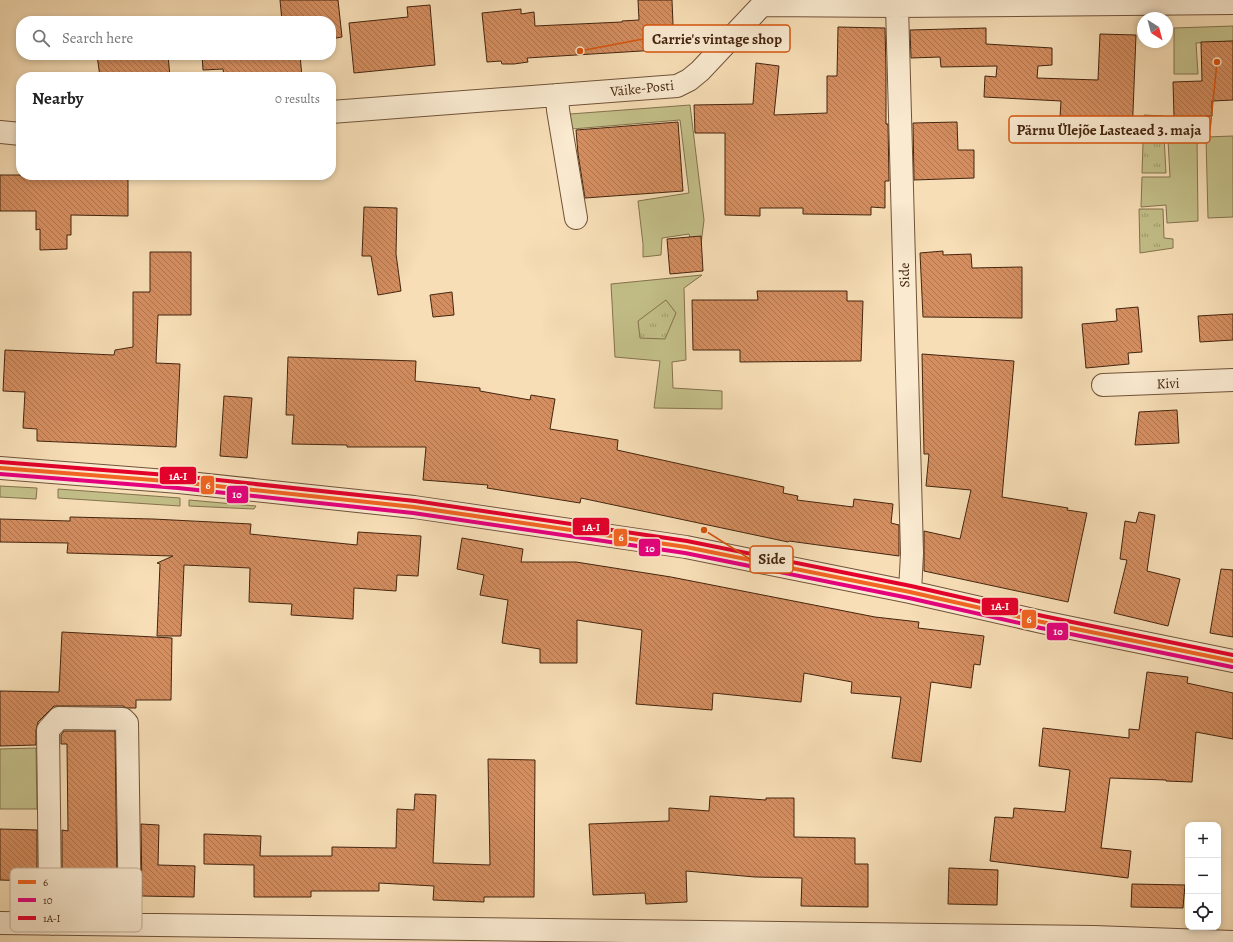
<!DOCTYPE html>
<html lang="en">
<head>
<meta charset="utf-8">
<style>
  body { margin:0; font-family:Alegreya,serif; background:#f6f6f6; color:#222 }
  .controls { position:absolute; right:12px; bottom:12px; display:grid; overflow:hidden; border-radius:8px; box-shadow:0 2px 6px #0003 }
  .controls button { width:36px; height:36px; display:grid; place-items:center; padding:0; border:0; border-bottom:1px solid #e0e0e0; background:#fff; color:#222; font:20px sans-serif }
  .compass { position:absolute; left:1137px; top:12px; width:36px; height:36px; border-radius:50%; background:#fff; box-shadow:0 2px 6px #0003; rotate:144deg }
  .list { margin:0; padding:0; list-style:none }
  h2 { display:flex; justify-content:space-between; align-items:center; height:52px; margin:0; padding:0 16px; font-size:17px }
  h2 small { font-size:13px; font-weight:400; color:#767676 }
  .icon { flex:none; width:22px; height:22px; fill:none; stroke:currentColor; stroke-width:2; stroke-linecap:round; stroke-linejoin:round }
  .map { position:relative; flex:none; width:1233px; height:942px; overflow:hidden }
  .search { position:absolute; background:#fff; box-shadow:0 2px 6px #0003; left:16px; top:16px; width:320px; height:44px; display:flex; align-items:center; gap:10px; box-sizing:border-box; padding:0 14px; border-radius:16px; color:#767676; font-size:15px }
  .panel { position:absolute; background:#fff; box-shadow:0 2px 6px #0003; left:16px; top:72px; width:320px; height:108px; border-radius:16px }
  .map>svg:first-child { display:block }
  .grass { fill:#c3bf89; stroke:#84724c }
  .park { fill:url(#park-tufts); stroke:#84724c }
  .building { fill:url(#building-back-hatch); stroke:#44250f }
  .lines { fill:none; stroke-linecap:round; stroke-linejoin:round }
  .minor-casing { stroke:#715339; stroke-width:24 }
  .minor { stroke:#faead0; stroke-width:22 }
  .bus-1-casing { stroke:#faead0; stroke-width:7 }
  .bus-2-casing { stroke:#faead0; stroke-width:7 }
  .bus-3-casing { stroke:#faead0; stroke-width:7 }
  .bus-1 { stroke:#f26522; stroke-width:4 }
  .bus-2 { stroke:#e5007d; stroke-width:4 }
  .bus-3 { stroke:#e4002b; stroke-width:4 }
  .labels { text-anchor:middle; stroke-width:3.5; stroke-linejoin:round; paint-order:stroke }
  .street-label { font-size:14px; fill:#44250f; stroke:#faead0 }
  .key { fill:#faead0; stroke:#c3af96; stroke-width:1 }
  .key-label { font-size:11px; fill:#44250f }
  .leader { fill:none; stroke:#d8540c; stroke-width:1.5 }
  .callout-dot { fill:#d8540c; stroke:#faead0; stroke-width:1.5 }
  .callout { fill:#faead0; stroke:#d8540c; stroke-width:1.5 }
  .callout-label { font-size:15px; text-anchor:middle; font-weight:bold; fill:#44250f }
  .line-badge { stroke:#faead0; stroke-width:1.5 }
  .badge-label { font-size:11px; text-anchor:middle; font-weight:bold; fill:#fff }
</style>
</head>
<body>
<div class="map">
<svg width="1233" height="942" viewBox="0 0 1233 942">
  <defs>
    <pattern id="park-tufts" width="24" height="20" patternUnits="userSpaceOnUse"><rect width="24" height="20" fill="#c3bf89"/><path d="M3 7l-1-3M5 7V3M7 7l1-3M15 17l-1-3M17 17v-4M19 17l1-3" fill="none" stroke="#a09b6e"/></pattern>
    <pattern id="building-back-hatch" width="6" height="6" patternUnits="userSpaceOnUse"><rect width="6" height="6" fill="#d48e60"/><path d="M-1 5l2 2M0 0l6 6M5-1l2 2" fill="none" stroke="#ae744e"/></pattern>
  </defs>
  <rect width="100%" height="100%" fill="#f7deb6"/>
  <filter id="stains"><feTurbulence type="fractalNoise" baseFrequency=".005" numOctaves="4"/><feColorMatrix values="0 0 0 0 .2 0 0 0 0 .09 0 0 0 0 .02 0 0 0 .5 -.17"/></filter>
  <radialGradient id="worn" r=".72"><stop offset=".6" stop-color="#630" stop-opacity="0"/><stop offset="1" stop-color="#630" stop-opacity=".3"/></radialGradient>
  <path class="grass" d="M1233,26V41L1196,43L1198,74H1174V28Z
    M690,105L704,220L700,252L694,253L689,234L662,238L661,255L643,257V244L638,201L689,193L680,120L572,129L570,114Z
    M1233,136V217L1208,218L1206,137Z
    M1197,138L1198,221L1167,223L1166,205L1141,207L1142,177H1170L1168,140Z
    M702,275L684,288L686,360L672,362L673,388L722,391V409L654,408L660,361L615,357L611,284Z
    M0,486L37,488L36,499L0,497Z
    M58,489L180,498V506L58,498Z
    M189,500L256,506L254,509L189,506Z
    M36,748L37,809H0V749Z"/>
  <path class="park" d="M1144,115L1163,116L1166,173H1142Z
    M1139,209H1163L1164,238L1173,239V248L1140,253Z
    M666,300L676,313L665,339L640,338L638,321Z"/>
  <path class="building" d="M280,0H338L342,37L331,39V21H282Z
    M638,0H672L674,49L527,58L528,62L514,64H502L501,61L487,62L482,13L521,9V14L534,12L535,26L622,22V21L639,20Z
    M430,5L435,65L354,73L349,23L408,17L407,7Z
    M838,27L885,28L886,70V124H888L889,181H885V208L871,207V215L803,214V208H760V216L725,215V133H695L694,105L753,104L756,63L779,66L774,115L827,113V76H837Z
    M986,28V44L1052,48V65L1038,66L1037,78L1098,80L1100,34L1136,35L1132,137L1059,134L1061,101L984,97L985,76L996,77L997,66L941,67L940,57L911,58L910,30Z
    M1233,41V100L1212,101V116L1174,117L1173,82L1202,81L1201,42Z
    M97,55H168L170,77H100Z
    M202,55H300L302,77H224L223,69L203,70Z
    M678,122L683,191L585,198L578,154L576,130Z
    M957,122L958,150H974V178L914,180L913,123Z
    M0,175H128V216L71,215V235H67V249L40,250V229L36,230V211H0Z
    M364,207L397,208L396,254L401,291L378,295L371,256H362Z
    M701,236L703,271L670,274L667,239Z
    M943,251V255L971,254L972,268L1022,267V318L923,317L920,253Z
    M150,252H191V315H158L156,363L180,364L176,447L37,441V429L23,428L25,392L3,391L5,350L114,355L115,350L133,347V292H150Z
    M757,291H847V301H863L861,361L740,362V350H693L692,300H758Z
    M452,292L454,315L433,317L430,295Z
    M1138,307L1142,352L1128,353L1129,364L1086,368L1082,324L1117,321L1116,309Z
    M1233,314V340L1200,342L1198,316Z
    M922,354L1014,361L1002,497L1068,508L1067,510L1087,513L1068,602L924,571V531L960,539L971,490L926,486L929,454H924Z
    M288,357L416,361L415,381L480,388V391L530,400L531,395L555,399L550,429L618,440L617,450L784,487L783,493L798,496L797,500L853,507L854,499L893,504L891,523L899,525V556L789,541L788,542L581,498L580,503L487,488L488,485L423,480L426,447H347V445L292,444L294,415H286Z
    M224,396L252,398L247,458L220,456Z
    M1177,410L1179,443L1135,445L1139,412Z
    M1139,512L1155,515L1147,571L1180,579L1168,626L1114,613L1127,560L1120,559L1125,521L1136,523Z
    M70,517L153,519L251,524L250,534L357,545L358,532L421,536L418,576L397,575L396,591L354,588L353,619L291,615L292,604L249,602L250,568L184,565L181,636H157L160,564L157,563L173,556L67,553L68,543L0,542V519L70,521Z
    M462,538L523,549L521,562H576L671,577L875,617L919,622L918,628L984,636L980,665L974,664L971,688L931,682L921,762L892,758L901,697L851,693L852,682L804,673L801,702L713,693L712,710L636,704L642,630L577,620V663H540V649L502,643L508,600L480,595L484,575L457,569Z
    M1221,569L1233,570V637L1210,633Z
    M62,632L172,638L171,700H136V708H127L123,706H54L38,722L36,730V745L0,746V691L59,692Z
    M1147,672L1188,677L1187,683L1233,693V739L1196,732L1192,782L1166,781V780L1110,778L1101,848L1131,851L1128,878L990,861L995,817L1013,818L1014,808L1065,812L1070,770L1039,766L1043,728L1129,738V729L1139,730Z
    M64,731H115L117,879H62V830L68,831L67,744H61V735Z
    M488,759L535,760L534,897H484V902L433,900L434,886L379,883V891H311V897H254V865L204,864V834L261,836L260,856H332V847L396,848L397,809L414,810L415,794L436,795L433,863L490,865Z
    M710,796L766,800V798H794V837L855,838V864H868V907L801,906L802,878L755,877L686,871L687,902L646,904L645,893L593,895L589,824L669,821V808L709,811Z
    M141,824L159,825L158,865L195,866L194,897L142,896Z
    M0,829L37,830V880H32V881L0,880Z
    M949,868L998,870L997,905L948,904Z
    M1132,884L1185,885L1183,908L1131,907Z"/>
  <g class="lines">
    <g class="minor-casing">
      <path id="minor" d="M897,6L912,553L910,592
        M557,95L558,110L576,218
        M331,112L677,86L689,80L700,71L762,5L897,6L1233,3
        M0,132L21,134
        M1103,385L1233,380
        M0,468L179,482L414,507L686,547L910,592L1042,622L1233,661
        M0,923L1094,937L1233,942
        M53,924V900L50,893L48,730L59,718L123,719L127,723L130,924"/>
    </g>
    <use href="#minor" class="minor"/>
    <g class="bus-1-casing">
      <path id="bus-1" d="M0,468L179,482L414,507L686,547L910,592L1042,622L1233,661"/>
    </g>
    <g class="bus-2-casing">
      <path id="bus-2" d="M0,474L178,488L413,513L685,553L909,598L1041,628L1232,667"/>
    </g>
    <g class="bus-3-casing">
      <path id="bus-3" d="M0,462L180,476L415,501L687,541L911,586L1043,616L1233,655"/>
    </g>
    <use href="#bus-1" class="bus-1"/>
    <use href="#bus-2" class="bus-2"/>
    <use href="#bus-3" class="bus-3"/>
  </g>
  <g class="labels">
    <g class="street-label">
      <text transform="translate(642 88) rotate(-6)" y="5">Väike-Posti</text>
      <text transform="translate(904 275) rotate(-91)" y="5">Side</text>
      <text transform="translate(1168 383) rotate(-2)" y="5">Kivi</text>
    </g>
  </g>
  <rect x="10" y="868" width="132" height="64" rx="6" class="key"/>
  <rect x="18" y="880" width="18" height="4" fill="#f26522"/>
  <rect x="18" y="898" width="18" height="4" fill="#e5007d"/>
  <rect x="18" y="916" width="18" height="4" fill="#e4002b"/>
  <g class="key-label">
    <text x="43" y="886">6</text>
    <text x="43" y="904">10</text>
    <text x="43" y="922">1A-I</text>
  </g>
  <path class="leader" d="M580 51L643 39M1217 62L1210 130M704 530L750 559"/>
  <g class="callout-dot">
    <circle cx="580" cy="51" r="4"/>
    <circle cx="1217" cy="62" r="4"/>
    <circle cx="704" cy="530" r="4"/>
  </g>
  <g class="callout">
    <rect x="643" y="25" width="147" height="27" rx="4"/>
    <rect x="1009" y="116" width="201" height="27" rx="4"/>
    <rect x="750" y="546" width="43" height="27" rx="4"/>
  </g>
  <g class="callout-label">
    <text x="717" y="44">Carrie's vintage shop</text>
    <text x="1109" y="135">Pärnu Ülejõe Lasteaed 3. maja</text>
    <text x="772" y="564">Side</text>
  </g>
  <g class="line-badge">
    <rect x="159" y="466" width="38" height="19" rx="4" fill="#e4002b"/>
    <rect x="200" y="475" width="15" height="20" rx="4" fill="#f26522"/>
    <rect x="226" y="485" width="23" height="19" rx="4" fill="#e5007d"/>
    <rect x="572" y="517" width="38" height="19" rx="4" fill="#e4002b"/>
    <rect x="613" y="528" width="15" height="19" rx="4" fill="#f26522"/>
    <rect x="638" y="538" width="23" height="19" rx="4" fill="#e5007d"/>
    <rect x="981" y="597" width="38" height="19" rx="4" fill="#e4002b"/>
    <rect x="1021" y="609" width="16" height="20" rx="4" fill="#f26522"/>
    <rect x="1046" y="622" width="23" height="19" rx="4" fill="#e5007d"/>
  </g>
  <g class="badge-label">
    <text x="178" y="480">1A-I</text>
    <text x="208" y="489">6</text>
    <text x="237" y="498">10</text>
    <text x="591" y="531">1A-I</text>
    <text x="621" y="541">6</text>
    <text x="650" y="552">10</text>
    <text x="1000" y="610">1A-I</text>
    <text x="1029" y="623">6</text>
    <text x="1058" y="635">10</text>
  </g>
  <rect width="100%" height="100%" filter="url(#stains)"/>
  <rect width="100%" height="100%" fill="url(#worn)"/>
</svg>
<div class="controls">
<button>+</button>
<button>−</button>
<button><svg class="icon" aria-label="locate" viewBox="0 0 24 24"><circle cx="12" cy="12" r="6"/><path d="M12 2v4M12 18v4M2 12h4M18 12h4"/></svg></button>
</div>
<svg class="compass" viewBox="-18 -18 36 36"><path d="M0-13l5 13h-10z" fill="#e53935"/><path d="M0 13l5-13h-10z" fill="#767676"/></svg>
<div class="search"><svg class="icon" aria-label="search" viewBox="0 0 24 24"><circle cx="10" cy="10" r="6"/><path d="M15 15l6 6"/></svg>Search here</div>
<section class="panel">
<h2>Nearby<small>0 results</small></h2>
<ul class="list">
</ul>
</section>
</div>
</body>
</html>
